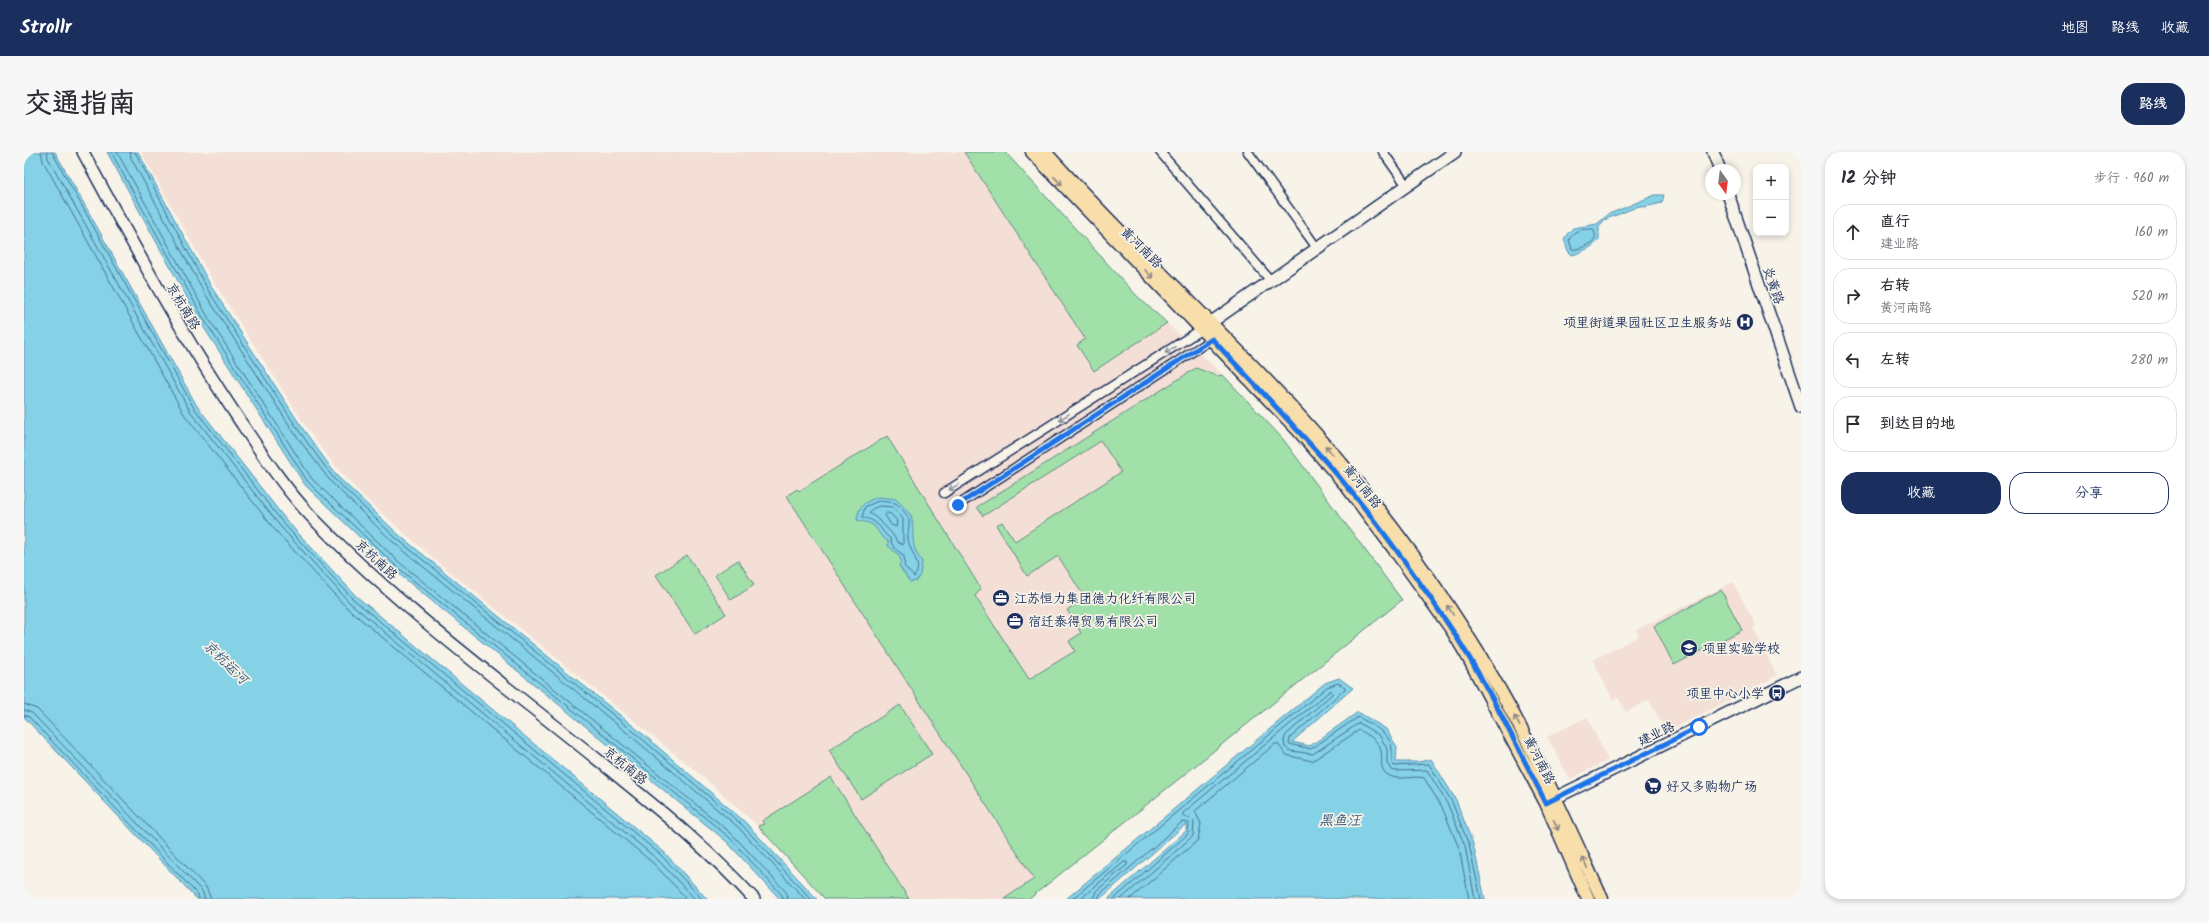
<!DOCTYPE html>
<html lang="zh">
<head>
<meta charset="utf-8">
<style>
  body { margin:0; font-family:Kalam,"LXGW WenKai TC",sans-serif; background:#f7f7f7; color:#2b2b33 }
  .controls { position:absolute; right:12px; top:12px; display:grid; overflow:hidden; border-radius:8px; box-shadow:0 2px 6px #0003 }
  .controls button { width:36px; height:36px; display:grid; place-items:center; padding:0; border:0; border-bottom:1px solid #e1e1e2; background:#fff; color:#2b2b33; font:20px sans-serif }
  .compass { position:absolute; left:1681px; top:12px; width:36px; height:36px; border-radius:50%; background:#fff; box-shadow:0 2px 6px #0003; rotate:166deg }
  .stop { position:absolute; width:12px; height:12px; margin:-9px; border:3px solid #1a73e8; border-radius:50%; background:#fff }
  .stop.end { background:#1a73e8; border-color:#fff; box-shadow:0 1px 4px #0008 }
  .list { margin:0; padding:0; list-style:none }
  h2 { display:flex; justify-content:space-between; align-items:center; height:52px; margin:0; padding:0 16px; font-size:17px }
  h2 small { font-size:13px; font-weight:400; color:#7c7c81 }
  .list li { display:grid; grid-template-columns:26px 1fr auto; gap:12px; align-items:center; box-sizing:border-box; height:56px; margin:0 8px 8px; padding:0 8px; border:1px solid #e1e1e2; border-radius:16px }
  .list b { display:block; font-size:15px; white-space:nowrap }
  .list p { margin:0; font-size:13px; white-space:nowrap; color:#7c7c81 }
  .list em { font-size:13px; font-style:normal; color:#7c7c81 }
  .actions { display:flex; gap:8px; padding:12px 16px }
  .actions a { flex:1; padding:9px 0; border:1px solid #1b2f5e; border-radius:16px; text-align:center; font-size:14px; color:#1b2f5e }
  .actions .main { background:#1b2f5e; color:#fff }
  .icon { flex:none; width:22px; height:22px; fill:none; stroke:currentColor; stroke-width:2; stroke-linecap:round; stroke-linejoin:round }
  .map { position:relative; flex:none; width:1777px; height:747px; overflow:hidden; border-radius:16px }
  header { display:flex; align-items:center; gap:24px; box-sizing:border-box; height:56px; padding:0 20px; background:#1b2f5e; color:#fff }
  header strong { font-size:19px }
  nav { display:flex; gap:22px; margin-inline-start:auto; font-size:14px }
  .intro { display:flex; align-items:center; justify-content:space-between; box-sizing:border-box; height:96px; padding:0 24px }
  h1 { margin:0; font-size:28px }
  .button { padding:10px 18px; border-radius:16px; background:#1b2f5e; color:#fff; font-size:14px; font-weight:700 }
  main { display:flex; gap:24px; padding:0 24px }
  aside { flex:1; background:#fff; border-radius:16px; box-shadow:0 2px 6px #0003 }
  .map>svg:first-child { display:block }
  .built { fill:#f3dfd5 }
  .green { fill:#a1e1a9; stroke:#5e8884 }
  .water { fill:#85d1e6; stroke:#5b90b0 }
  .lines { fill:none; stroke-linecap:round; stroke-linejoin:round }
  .shore { stroke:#457094; stroke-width:1 }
  .street-casing { stroke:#1b2f5e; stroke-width:11 }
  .secondary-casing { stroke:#1b2f5e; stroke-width:14 }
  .primary-casing { stroke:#1b2f5e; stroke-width:15 }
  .street { stroke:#f7f3e8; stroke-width:8 }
  .secondary { stroke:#f7f3e8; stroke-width:11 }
  .primary { stroke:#f8deab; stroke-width:12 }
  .oneway { stroke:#8a8684 }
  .oneway2 { stroke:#8991a3 }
  .route { stroke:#1a73e8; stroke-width:5 }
  .labels { text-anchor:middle; stroke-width:3.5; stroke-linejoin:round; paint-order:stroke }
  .street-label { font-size:13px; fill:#1b2f5e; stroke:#f7f3e8 }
  .poi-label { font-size:13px; fill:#1b2f5e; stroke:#f7f3e8; text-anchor:start }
  .water-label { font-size:14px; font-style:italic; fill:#365880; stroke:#f7f3e8 }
</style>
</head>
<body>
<header>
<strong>Strollr</strong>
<nav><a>地图</a><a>路线</a><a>收藏</a></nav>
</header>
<div class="intro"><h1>交通指南</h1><a class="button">路线</a></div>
<main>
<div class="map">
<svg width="1777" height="747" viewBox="0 0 1777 747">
  <rect width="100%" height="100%" fill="#f7f3e8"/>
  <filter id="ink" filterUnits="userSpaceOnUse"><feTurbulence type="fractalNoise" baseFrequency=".025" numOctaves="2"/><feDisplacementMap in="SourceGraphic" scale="8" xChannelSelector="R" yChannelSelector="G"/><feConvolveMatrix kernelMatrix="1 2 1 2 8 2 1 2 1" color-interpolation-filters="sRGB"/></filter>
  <g filter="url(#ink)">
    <path class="built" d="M117,0H940L1061,187L1114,145L1199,223L1259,287L1378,448L1005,747H801L734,674L678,624L410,407L342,347L316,320L288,284L189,129Z
      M1709,430L1732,474L1729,476L1753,524L1642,580L1625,548L1602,560L1594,545L1589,548L1569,508L1615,484L1612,478Z
      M1563,565L1584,608L1546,627L1523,585Z"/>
    <path class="green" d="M940,0H981L1114,145L1143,171L1070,219L1053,193L1061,187Z
      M1172,216L1193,224L1199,223L1259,287L1378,448L1005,747H980L1010,727L763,344L773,337L775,339L863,284L957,437L951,444L1005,527L1051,499L1045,489L1057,481L1043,458L1061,446L1034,404L1003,424L972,373L978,370L991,389L1097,320L1077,289L959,364L953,355Z
      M663,403L702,462L671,482L632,423Z
      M714,408L730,433L707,448L691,423Z
      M1697,438L1718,478L1650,513L1630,474Z
      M876,553L908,602L837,647L805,598Z
      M807,625L885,747H801L734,674L740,672L738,669Z"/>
    <path class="water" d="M0,0H31L173,254L262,368L332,444L640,700L683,747H173L0,565Z
      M83,0H114L188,136L279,277L313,324L375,383L613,577L720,669L793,747H756L702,689L370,418L281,333L177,171Z
      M1631,43H1640L1638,51L1620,55L1615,54L1580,68L1575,75V88L1567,95L1552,102L1548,103L1544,99L1540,87L1544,81L1549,76L1573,72L1585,62Z
      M855,345L872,347L887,363C892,383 884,390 898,410L896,423L892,429L886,430L875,414L877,409L875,403L864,394V389C856,385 856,381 851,375C846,370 839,370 833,368C834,353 842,349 855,345Z
      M1315,526L1329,536L1268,590L1286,594L1334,560L1362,577L1373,595L1372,610H1395L1407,607L1432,648L1449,692L1461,747H1084L1162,679V672L1076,747H1042L1301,531Z"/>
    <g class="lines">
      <path class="shore" d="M17,0L19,9L160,262L251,378L322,455L629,711L663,747
        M23,0L24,6L166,259L256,374L326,451L633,707L671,747
        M28,0L170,256L259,371L329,447L637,703L678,747
        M87,0L181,169L284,330L373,415L705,685L758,743L759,747
        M93,0L185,167L288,327L376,411L708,682L762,740L764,747
        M106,0L107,6L180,140L271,282L307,330L369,390L607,584L714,675L781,747
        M111,0L184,138L275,279L310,327L372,386L610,580L717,672L787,747
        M1569,77C1570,79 1572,83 1571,86C1569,92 1552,99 1548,97L1545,88C1549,77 1559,77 1569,77Z
        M855,349L871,351C876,354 881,360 884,365C887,371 883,380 884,387C886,401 900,413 890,425L880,414C883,398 873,403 868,392C867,390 867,388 866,386C858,381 859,377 853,372C848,367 843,367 838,365L841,355Z
        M856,354L869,355L879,367V393L873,390C871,383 853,365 845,361L848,357Z
        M863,361L867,362L873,369L872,375L867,373L861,363Z
        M0,552L13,557L182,735L187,747
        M0,558L8,561L178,739L181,747
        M0,563L5,565L174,743L175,747
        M1048,747L1303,535L1314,531L1321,535V537L1266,586L1265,592L1287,597L1334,565C1347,572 1368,582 1368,598C1369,604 1366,609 1370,614L1405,612L1428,650L1445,693L1457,747
        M1056,747L1100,710H1103V713L1072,739L1069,747
        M1074,747L1076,742L1158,670L1165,671L1164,682L1090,747
        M1097,747L1169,684L1170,670L1166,666L1159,664V661L1307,538L1308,542L1262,583L1260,588L1261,595L1267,599L1289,602L1335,571L1356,584L1363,597V611L1367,618L1372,619L1403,618L1424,653L1441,694L1451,747
        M1106,747L1174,688L1177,672L1171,659L1251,592H1254L1262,603L1288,609L1335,578C1343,582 1356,589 1357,599C1359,609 1354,618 1366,624C1376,629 1390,623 1400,626L1418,655L1435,696L1445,747"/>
      <g class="street-casing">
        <path id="street" d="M1136,0L1247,129
          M1224,0L1293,96
          M1359,0L1383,34
          M920,341L1178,177
          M934,353L1191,185"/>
      </g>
      <g class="secondary-casing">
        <path id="secondary" d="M59,0C108,91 158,183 216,269C238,302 259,334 286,363C373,454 476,529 574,608C628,652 683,695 730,747
          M1689,0L1696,18
          M1704,42L1777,255
          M1179,176L1431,0
          M1523,650L1777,525"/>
      </g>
      <g class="primary-casing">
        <path id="primary" d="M1008,0L1274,278L1321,332L1370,397L1428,478L1444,505L1522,651L1564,747
          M1021,0C1122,112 1236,212 1332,329C1387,397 1439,471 1481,547C1517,612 1547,680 1578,747"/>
      </g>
      <use href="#street" class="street"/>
      <use href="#secondary" class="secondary"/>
      <use href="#primary" class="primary"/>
    </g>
    <defs><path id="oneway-shaft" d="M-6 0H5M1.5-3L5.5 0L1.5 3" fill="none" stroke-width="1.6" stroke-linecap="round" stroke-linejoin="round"/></defs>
    <g class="oneway">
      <use href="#oneway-shaft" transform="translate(1034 29) rotate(47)"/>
      <use href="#oneway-shaft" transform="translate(1125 122) rotate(45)"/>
      <use href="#oneway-shaft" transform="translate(1305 298) rotate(-131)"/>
      <use href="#oneway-shaft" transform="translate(1426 458) rotate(-124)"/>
      <use href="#oneway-shaft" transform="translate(1493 569) rotate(-118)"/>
      <use href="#oneway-shaft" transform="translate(1532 673) rotate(66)"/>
      <use href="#oneway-shaft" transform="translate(1561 711) rotate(-114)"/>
    </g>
    <g class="oneway2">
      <use href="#oneway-shaft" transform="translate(1146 198) rotate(147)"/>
      <use href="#oneway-shaft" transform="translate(1040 265) rotate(148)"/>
      <use href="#oneway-shaft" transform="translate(930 335) rotate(148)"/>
    </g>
  </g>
  <g class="lines" filter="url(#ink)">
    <path class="route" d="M934,353L1188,187C1233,235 1279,282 1321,332C1359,378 1395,428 1428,478C1464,533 1492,593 1522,651L1675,575"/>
  </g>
  <defs>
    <g id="hospital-disc" transform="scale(0.9)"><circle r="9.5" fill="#1b2f5e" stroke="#f7f3e8"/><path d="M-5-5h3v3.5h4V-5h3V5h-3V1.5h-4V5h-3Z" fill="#fff"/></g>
    <g id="office-disc" transform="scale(0.9)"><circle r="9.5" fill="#1b2f5e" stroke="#f7f3e8"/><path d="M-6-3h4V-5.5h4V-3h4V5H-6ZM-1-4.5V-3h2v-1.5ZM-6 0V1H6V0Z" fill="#fff"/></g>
    <g id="school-disc" transform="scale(0.9)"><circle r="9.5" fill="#1b2f5e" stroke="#f7f3e8"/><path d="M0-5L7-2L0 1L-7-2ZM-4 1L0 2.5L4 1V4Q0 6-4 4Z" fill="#fff"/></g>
    <g id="bus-disc" transform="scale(0.9)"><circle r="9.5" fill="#1b2f5e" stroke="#f7f3e8"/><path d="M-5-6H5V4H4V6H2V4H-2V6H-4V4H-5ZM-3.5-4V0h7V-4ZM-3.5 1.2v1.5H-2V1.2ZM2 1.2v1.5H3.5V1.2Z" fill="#fff"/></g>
    <g id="supermarket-disc" transform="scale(0.9)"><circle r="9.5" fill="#1b2f5e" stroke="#f7f3e8"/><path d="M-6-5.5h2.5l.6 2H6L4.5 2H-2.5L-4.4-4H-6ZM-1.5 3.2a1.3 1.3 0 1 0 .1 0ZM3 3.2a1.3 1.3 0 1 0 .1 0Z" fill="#fff"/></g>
  </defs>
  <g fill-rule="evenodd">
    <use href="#hospital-disc" x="1721" y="170"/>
    <use href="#office-disc" x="977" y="446"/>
    <use href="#office-disc" x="991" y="469"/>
    <use href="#school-disc" x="1665" y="496"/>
    <use href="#bus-disc" x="1753" y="541"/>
    <use href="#supermarket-disc" x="1629" y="634"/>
  </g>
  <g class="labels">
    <g class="street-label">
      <text transform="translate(1118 95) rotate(45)" y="5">黄河南路</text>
      <text transform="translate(1750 133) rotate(71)" y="5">炎黄路</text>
      <text transform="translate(160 154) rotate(59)" y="5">京杭南路</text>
      <text transform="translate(1339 334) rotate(51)" y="5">黄河南路</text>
      <text transform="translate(353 407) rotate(43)" y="5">京杭南路</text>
      <text transform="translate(1632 581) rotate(-26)" y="5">建业路</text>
      <text transform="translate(1516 608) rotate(63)" y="5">黄河南路</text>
      <text transform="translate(602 613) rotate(39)" y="5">京杭南路</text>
    </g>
    <g class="poi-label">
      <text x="1708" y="175" text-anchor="end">项里街道果园社区卫生服务站</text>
      <text x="990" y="451">江苏恒力集团德力化纤有限公司</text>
      <text x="1004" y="474">宿迁泰得贸易有限公司</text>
      <text x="1678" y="501">项里实验学校</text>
      <text x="1740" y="546" text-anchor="end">项里中心小学</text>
      <text x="1642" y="639">好又多购物广场</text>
    </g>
    <g class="water-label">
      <text transform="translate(202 510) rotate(44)" y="5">京杭运河</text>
      <text x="1316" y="673">黑鱼汪</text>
    </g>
  </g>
</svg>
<div class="controls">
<button>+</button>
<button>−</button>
</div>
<svg class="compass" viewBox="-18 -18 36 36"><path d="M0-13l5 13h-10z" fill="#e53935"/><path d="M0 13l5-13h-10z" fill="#7c7c81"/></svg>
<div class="stop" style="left:1675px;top:575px"></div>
<div class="stop end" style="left:934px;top:353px"></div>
</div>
<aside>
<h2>12 分钟<small>步行 · 960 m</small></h2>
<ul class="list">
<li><svg class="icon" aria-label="ahead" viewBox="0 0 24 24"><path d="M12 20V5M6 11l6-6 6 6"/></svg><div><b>直行</b><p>建业路</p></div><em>160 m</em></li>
<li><svg class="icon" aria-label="right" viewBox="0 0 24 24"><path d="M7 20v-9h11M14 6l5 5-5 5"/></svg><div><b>右转</b><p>黄河南路</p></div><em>520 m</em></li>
<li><svg class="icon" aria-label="left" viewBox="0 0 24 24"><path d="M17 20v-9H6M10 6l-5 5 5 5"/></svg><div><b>左转</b></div><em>280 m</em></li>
<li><svg class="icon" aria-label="arrive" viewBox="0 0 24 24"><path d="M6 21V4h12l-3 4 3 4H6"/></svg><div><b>到达目的地</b></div></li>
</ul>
<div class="actions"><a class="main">收藏</a><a>分享</a></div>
</aside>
</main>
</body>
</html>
